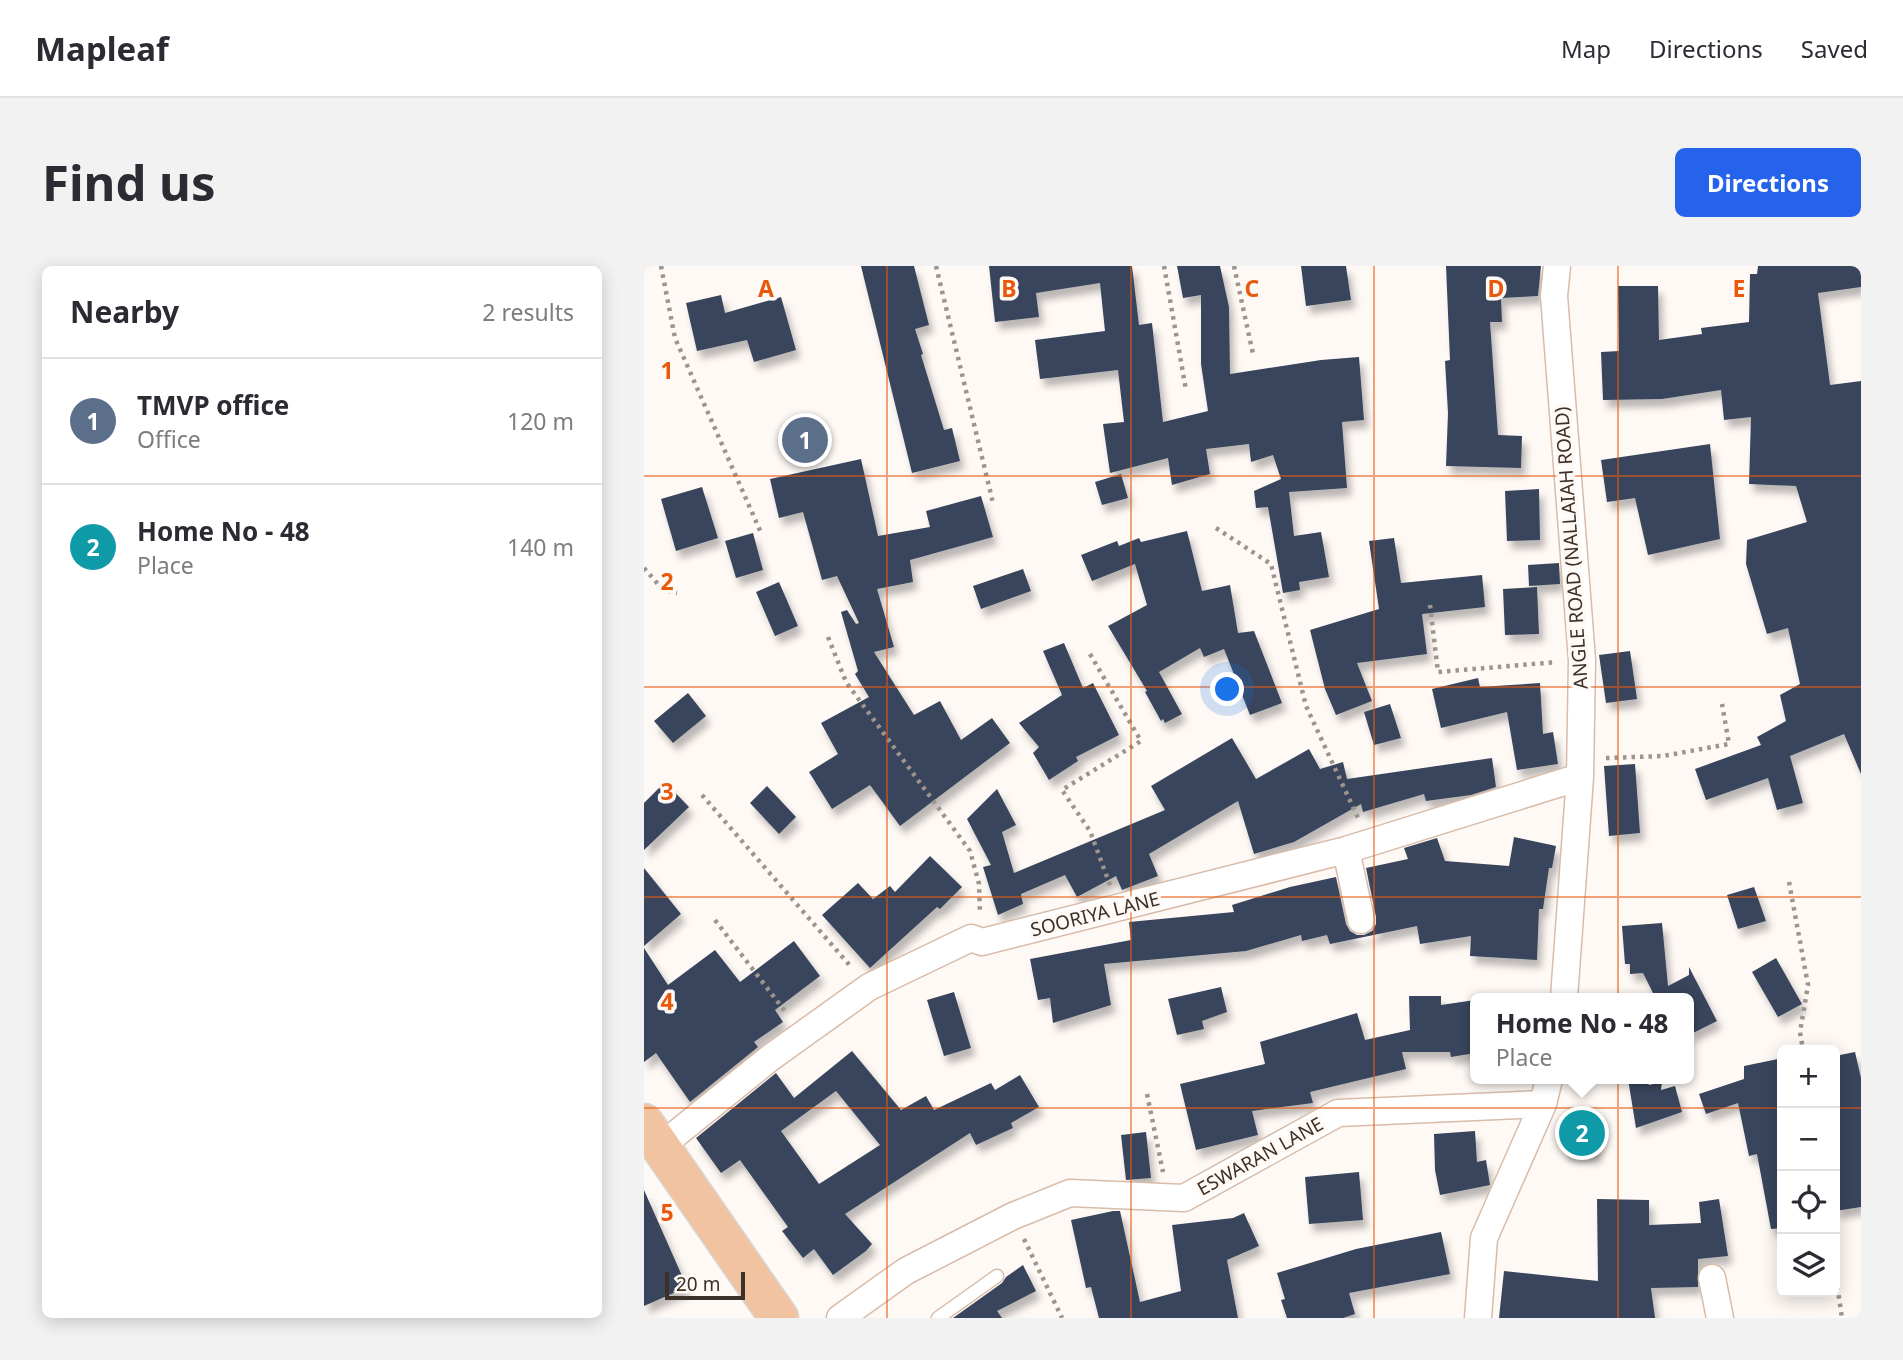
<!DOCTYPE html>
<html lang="en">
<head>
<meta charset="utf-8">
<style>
  body { margin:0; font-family:"Noto Sans",sans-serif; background:#f2f2f3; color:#2b2b33 }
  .controls { position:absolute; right:21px; bottom:21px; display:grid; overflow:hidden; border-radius:10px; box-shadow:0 4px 18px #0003 }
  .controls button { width:63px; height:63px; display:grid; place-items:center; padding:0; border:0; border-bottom:2px solid #e1e1e2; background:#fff; color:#2b2b33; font:35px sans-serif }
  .scale { position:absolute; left:21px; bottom:18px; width:80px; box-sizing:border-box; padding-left:7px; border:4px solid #3c3129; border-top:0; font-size:19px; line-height:24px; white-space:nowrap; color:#3c3129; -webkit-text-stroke:5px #fff9f5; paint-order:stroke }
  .you { position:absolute; left:584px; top:424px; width:24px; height:24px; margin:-18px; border:5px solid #fff; border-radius:50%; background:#1a73e8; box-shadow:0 0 0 10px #1a73e833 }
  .badge { display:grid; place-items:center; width:46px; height:46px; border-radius:50%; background:#2563eb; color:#fff; font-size:23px; font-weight:700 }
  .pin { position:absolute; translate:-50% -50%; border:4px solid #fff; box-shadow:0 2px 7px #0006 }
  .popup { position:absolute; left:826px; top:727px; width:224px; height:91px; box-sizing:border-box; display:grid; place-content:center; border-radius:10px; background:#fff; filter:drop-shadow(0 2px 5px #0005); font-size:23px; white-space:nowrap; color:#7c7c81 }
  .popup b { font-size:26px; color:#2b2b33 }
  .popup::after { content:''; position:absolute; left:50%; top:100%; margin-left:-14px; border:14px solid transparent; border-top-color:#fff }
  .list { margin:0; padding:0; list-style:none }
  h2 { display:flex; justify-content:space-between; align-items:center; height:91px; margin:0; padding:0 28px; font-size:30px }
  h2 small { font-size:23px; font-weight:400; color:#7c7c81 }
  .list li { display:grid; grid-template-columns:46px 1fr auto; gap:21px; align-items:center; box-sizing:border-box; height:126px; padding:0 28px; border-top:2px solid #e1e1e2 }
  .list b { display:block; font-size:26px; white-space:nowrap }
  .list p { margin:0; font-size:23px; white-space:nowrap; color:#7c7c81 }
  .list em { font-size:23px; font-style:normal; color:#7c7c81 }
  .icon { flex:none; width:38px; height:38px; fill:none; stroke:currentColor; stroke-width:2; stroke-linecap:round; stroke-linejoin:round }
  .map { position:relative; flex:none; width:1217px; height:1052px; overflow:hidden; border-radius:10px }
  header { display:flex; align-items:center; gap:42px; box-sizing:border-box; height:98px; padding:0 35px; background:#fff; border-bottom:2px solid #e1e1e2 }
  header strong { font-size:33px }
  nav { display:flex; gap:38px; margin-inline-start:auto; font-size:24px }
  .intro { display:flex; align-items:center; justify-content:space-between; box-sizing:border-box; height:168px; padding:0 42px }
  h1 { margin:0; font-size:49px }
  .button { padding:18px 32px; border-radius:10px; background:#2563eb; color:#fff; font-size:24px; font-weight:700 }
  main { display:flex; gap:42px; padding:0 42px }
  aside { flex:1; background:#fff; border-radius:10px; box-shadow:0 4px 18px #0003 }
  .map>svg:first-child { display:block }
  .building { fill:#39455b; fill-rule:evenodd; filter:url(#shadow) }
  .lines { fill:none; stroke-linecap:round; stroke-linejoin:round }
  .lane-casing { stroke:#d8bca9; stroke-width:15 }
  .street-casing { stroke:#d8bca9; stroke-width:29 }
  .primary-casing { stroke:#d8d6d4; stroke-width:41 }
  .path { stroke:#9c948d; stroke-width:4.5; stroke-dasharray:3.5 5; stroke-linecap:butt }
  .lane { stroke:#fff; stroke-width:12 }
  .street { stroke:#fff; stroke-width:26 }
  .primary { stroke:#f1c3a0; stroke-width:38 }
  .grid { fill:none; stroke:#e8590c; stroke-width:2; stroke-opacity:0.55 }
  .labels { text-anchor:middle; stroke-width:7; stroke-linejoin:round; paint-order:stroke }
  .street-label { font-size:19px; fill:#3c3129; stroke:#fff9f5 }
  .grid-label { font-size:23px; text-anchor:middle; font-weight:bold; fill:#e8590c; stroke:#fff9f5; stroke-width:7; stroke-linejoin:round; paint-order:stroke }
</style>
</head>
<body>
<header>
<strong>Mapleaf</strong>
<nav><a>Map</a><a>Directions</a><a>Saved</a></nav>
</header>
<div class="intro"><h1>Find us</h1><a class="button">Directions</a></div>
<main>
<aside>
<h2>Nearby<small>2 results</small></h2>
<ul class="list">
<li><span class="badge" style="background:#5c6f8a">1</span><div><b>TMVP office</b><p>Office</p></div><em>120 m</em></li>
<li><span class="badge" style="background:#0f9aa8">2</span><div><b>Home No - 48</b><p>Place</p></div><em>140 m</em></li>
</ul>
</aside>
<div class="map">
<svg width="1217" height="1052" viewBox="0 0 1217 1052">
  <defs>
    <filter id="shadow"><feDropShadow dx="4.5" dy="8" stdDeviation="3.5" flood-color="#0004"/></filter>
  </defs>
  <rect width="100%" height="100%" fill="#fff9f5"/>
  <path class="building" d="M217,0H270L285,59L271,63L279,88L277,89L300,164L308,162L316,195L268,207Z
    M345,0H488L495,59L508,57L519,156L564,145L557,98V29L539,32L533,0H576L585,41L586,108L677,94L715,91L720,154L698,156L703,222L645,226L650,270L677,266L685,311L655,316L656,324L639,327L624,241L612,242L610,225L637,213L629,189L607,196L605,178L562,183L566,208L528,219L524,192L466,207L459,158L480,156L474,104L396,113L391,74L461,65L456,17L392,27L395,51L351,56Z
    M657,0H702L707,34L662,40Z
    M802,0H897L894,30L857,32L858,56H846L854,169L878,170L877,202L802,200L804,147L801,95L806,94Z
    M1114,0H1217V21L1174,27L1186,119L1217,115V508L1200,468L1146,490L1159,537L1133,544L1124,512L1062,534L1051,503L1117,479L1113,471L1142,455L1136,429L1156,418L1144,362L1123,368L1102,298L1103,274L1163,256L1152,220L1105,218L1107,151L1080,154L1077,124L1018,133L959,134L957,86L975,85L974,20H1014L1015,74L1058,68L1057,62L1105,56L1106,8H1113Z
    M77,29L81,47L137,31L152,84L110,96L103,74L53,85L42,37Z
    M1066,178L1076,273L1004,289L991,232L963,236L957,194Z
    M217,193L234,270L286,261L282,245L337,230L349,271L266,294L269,316L233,323L250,381L230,386L270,449L296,435L317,474L348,452L366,477L256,560L226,519L188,543L165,506L194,488L177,457L225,431L211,408L214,405L197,346L203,344L212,358L215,357L193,310L178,314L159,246L135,252L126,213Z
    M477,208L484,232L458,239L451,216Z
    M58,221L74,272L32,285L17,233Z
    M895,223L896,274L863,275L861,225Z
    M543,265L558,325L586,319L594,367L610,365L638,437L606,449L580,383L560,391L556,382L515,406L538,448L521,457L519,453L517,455L501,426L503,425L464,360L503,339L491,298L448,315L437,289L473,275L475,280L495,272L497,276Z
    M109,267L119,304L92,312L81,275Z
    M750,272L757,317L838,309L841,341L778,348L783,388L713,397L728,435L692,449L681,423L666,364L735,343L725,275Z
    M915,297L916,318L885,320L884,299Z
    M379,303L387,325L337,343L329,320Z
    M135,316L154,360L131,370L112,326Z
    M893,321L895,368L861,369L859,323Z
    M420,377L439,422L449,417L475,469L432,491L434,495L405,514L389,487L395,481L375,457L418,429L399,385Z
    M986,385L993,433L962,437L955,389Z
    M834,412L836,421L896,417L899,468L909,466L914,498L873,504L863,446L797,462L788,423Z
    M44,427L62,450L29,477L10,455Z
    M746,438L757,472L730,479L720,446Z
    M588,472L612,513L665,483L676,503L699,496L703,513L848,492L852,521L827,529L782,535L780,528L719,546L717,538L650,576L610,588L594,535L505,588L514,610L478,624L472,610L433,631L421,609L377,628L379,638L354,649L339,601L347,599L323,553L353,523L372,559L358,566L370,607L521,544L507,520Z
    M991,498L996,567L965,570L960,500Z
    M21,516L45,541L0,584V537Z
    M123,520L152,551L135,568L106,537Z
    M870,571L912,580L908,602H905L899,643H895L893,694L826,690L827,670L776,678L773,660L686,678L683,669L658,675L657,669L602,685L460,698L467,739L409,757L406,732L394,734L386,693L487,674L485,656L590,646L588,639L646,621L692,611L702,658L706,665L713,669H720L728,665L732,658V651L722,602L764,593L760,582L793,572L801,595L865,600Z
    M286,590L318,621L296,643L293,641L226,702L178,649L214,617L229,633L246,620L251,626Z
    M0,602L37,648L0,680Z
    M1110,621L1122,655L1094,663L1083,629Z
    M1018,657L1024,720L1045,709V701L1073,755L1045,769V732H999L1009,727L999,707L986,708V698H981L978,660Z
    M150,675L176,710L131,744L139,756L110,776L114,781L46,836L12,787L0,796V682L24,719L71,684L96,716Z
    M1132,692L1158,738L1134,751L1108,706Z
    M577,721L583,746L558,755L560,763L533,769L524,733Z
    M310,726L327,782L300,790L283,734Z
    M765,730H797V739L831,734V787L807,791L806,786H758L762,803L666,826L669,837L608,845L614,869L552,884L536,818L621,798L616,776L713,747L721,774L766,764Z
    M208,785L257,844L282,830L290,844L347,817L351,824L376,809L395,841L367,857L369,862L332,879L326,867L201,948L228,978L222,985L189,1009L170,983L159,992L138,965L144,961L96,894L77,907L52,872L132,807L150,832ZM192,825L236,879L175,918L137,865Z
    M1211,786L1217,812V941L1191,945V790Z
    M1134,793L1138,817V962L1127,963L1113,888L1105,890L1094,837L1062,848L1055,828L1100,813V800Z
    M984,813H1003L1005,819L1018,816L1017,824L1031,820L1038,846L992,862Z
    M925,844L956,848L952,890L920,886Z
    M831,865L833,896L842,894L846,919L796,929L791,904L790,868Z
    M502,866L507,912L482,914L477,869Z
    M715,906L719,954L665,958L661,911Z
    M0,924L43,1021L0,1040Z
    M953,933L1005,934V959L1057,957L1055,936L1075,933L1084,990L1054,993V1021L1007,1022L1011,1052H855L860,1005L954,1015Z
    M469,945H476L496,1036L537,1025L528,959L589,952L600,947L615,980L583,994L594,1052H455L447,1021L442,1022L427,954Z
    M797,966L806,1008L705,1027L711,1048L699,1052H643L637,1034L641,1033L633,1007L712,983Z
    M379,999L392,1025L353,1045L358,1052H309L358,1017L362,1011Z"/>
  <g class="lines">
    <g class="lane-casing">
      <path id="lane" d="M294,1052L353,1010"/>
    </g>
    <g class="street-casing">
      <path id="street" d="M913,0L910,30L938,394L936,511L920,732
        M702,584L717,654
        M17,880L126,792L225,721L327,672L338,676L702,584L936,511
        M1068,1012L1076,1052
        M196,1052L262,1005L369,950L426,927L540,932L694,847L899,838
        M834,1052L840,972L899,838L905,813"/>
    </g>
    <g class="primary-casing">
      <path id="primary" d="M0,857L135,1052"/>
    </g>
    <path class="path" d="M17,0L31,72L118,269
      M292,0L349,237
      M520,0L542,124
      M590,0L609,88
      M572,262L627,298L662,440L715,554
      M0,302L19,324L33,327
      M786,339L794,406L913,396
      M184,371L202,416L326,585L335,618L336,647
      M446,388L497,475L418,524L446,565L466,619
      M962,492L1019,490L1085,478L1078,438
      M58,529L208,702
      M1145,616L1164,719L1156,766L1159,784
      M71,654L143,748
      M503,828L519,906
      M380,973L418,1052
      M1191,1004L1198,1052"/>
    <use href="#lane" class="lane"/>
    <use href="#street" class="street"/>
    <use href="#primary" class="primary"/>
  </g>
  <path class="grid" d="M243,0V1052M487,0V1052M730,0V1052M974,0V1052M0,210H1217M0,421H1217M0,631H1217M0,842H1138M1191,842H1217"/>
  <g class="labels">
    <g class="street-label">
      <text transform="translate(927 282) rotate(-94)" y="7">ANGLE ROAD (NALLAIAH ROAD)</text>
      <text transform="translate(451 648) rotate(-14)" y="7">SOORIYA LANE</text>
      <text transform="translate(616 890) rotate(-29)" y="7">ESWARAN LANE</text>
    </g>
  </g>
  <g class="grid-label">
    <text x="122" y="31">A</text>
    <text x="365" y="31">B</text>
    <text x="608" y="31">C</text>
    <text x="852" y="31">D</text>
    <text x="1095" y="31">E</text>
    <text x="23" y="113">1</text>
    <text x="23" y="324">2</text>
    <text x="23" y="534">3</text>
    <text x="23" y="744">4</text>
    <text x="23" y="955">5</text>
  </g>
</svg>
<div class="controls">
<button>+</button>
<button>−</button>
<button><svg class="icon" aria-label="locate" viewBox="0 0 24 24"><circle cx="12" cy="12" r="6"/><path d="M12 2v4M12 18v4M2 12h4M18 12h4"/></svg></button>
<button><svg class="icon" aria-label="layers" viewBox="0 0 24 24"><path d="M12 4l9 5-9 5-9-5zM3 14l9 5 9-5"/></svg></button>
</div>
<div class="scale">20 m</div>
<div class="you"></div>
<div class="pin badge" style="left:161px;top:174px;background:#5c6f8a">1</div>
<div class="pin badge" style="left:938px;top:867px;background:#0f9aa8">2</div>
<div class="popup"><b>Home No - 48</b>Place</div>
</div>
</main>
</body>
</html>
